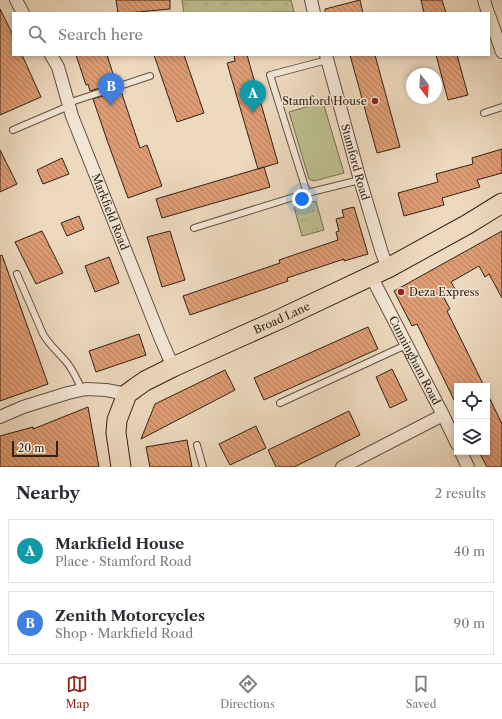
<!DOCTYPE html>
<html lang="en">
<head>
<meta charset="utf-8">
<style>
  body { margin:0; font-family:"Libre Caslon Text",serif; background:#f7f7f7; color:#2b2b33 }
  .controls { position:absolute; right:12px; bottom:12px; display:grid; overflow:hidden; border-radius:0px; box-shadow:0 2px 6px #0003 }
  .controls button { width:36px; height:36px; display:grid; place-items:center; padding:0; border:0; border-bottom:1px solid #e1e1e2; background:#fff; color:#2b2b33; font:20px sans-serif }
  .compass { position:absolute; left:406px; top:68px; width:36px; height:36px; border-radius:50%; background:#fff; box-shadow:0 2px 6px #0003; rotate:163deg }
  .scale { position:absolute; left:12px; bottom:10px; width:46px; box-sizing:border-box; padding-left:4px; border:2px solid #312316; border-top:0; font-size:11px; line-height:14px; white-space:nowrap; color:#312316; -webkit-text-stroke:3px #f3e6d5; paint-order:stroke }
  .you { position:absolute; left:302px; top:199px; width:14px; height:14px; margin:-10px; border:3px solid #fff; border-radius:50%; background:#1a73e8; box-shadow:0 0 0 6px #1a73e833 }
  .badge { display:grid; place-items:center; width:26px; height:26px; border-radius:50%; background:#8f2418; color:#fff; font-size:13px; font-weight:700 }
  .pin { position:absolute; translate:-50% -33px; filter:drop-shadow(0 1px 2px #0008) }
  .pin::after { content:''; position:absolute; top:21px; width:14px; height:12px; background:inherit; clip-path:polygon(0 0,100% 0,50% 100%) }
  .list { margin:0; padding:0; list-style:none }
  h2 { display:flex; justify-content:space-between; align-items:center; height:52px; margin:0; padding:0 16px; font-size:17px }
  h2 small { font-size:13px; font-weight:400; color:#7c7c81 }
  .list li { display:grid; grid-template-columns:26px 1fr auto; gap:12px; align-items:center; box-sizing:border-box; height:64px; margin:0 8px 8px; padding:0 8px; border:1px solid #e1e1e2; border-radius:0px }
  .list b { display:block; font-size:15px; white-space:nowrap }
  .list p { margin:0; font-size:13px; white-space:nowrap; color:#7c7c81 }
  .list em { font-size:13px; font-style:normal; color:#7c7c81 }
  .icon { flex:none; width:22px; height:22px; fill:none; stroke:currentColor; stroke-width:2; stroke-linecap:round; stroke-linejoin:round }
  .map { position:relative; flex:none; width:502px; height:467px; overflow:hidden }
  .search { position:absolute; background:#fff; box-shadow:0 2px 6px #0003; left:12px; right:12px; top:12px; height:44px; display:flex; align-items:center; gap:10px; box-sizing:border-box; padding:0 14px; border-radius:0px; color:#7c7c81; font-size:15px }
  .sheet { height:196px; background:#fff }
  nav { display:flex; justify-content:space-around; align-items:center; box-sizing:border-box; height:56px; border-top:1px solid #e1e1e2; background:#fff; font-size:11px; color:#7c7c81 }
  nav a { display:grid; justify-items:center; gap:2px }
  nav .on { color:#8f2418 }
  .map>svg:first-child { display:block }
  .forest { fill:url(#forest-crowns); stroke:#777052 }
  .pitch { fill:#bdbe8e; stroke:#777052 }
  .building { fill:url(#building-back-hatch); stroke:#312316 }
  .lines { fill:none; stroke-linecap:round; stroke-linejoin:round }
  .service-casing { stroke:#605040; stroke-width:8 }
  .minor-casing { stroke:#605040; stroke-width:14 }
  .primary-casing { stroke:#312316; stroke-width:21 }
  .service { stroke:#f3e6d5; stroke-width:6 }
  .minor { stroke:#f3e6d5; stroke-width:12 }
  .primary { stroke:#edd9be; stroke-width:19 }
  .poi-dot { fill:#8f2418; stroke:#f3e6d5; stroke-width:1.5 }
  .labels { text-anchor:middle; stroke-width:3; stroke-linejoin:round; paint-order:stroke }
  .poi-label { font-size:11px; fill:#312316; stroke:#f3e6d5; text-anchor:end }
  .street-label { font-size:11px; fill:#312316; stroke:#f3e6d5 }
</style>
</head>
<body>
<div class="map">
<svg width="502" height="467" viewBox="0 0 502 467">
  <defs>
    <pattern id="forest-crowns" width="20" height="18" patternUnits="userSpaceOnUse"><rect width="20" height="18" fill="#bdbe8e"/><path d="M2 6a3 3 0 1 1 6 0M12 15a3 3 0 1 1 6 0" fill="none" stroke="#a3a37a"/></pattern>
    <pattern id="building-back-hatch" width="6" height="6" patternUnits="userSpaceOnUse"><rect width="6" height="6" fill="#de9c74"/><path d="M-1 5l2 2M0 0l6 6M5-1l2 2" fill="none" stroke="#b57f5e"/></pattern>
  </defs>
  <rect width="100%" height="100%" fill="#edd9be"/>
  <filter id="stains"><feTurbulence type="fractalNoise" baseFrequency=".005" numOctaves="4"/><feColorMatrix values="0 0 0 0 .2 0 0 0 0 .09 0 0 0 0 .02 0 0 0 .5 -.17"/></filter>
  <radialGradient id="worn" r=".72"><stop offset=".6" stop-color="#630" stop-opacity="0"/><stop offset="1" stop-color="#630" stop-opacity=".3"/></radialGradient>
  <path class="forest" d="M182,0H291L294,12L184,13Z
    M316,201L324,230L302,236L294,207Z"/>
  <path class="pitch" d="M323,102L344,173L314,181L309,179L289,112Z"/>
  <path class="building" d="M116,0H170V9L127,13H118Z
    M360,0L363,13H325V9Z
    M421,0H442L446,13H424Z
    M0,9L13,35V55H22L41,97L0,115Z
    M76,55H107L116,83L90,91L88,84L86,85Z
    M154,55H184L204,113L177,122Z
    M234,55H247L278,163L258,169L227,63L235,61Z
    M350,55H375L400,147L377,153Z
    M436,55H457L468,95L448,100Z
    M119,91V92L121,91L140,148L147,145L162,186L128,198L107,140L93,99Z
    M502,149V173L477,180L480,187L442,198L444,205L404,216L398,193L438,182L436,174L473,164L472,158Z
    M0,150L17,184L0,192Z
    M62,158L69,174L43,184L37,170Z
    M264,167L270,187L162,218L156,199Z
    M354,207L368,254L344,261V259L287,278L288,281L190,315L183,296L280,263L279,260L338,240L336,232L339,231L336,219L344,217L342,210Z
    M79,216L84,229L67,236L61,223Z
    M42,231L63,273L36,284L15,242Z
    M170,231L185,280L162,287L147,237Z
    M502,231V298L489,274L485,277L479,266L451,282L455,289L448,292L449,294L443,296L450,309L447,311L484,386H457V406L417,324L412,326L394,291Z
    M2,255L48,384L0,401V256Z
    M109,257L119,283L95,292L85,266Z
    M368,327L378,349L264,400L254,378Z
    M139,334L146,355L96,372L89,351Z
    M392,369L407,400L390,408L376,377Z
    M225,370L235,390L141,439L155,404Z
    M487,393L502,424V467H487L479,452H487Z
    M88,407L99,467H0V436L33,427V429Z
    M349,411L360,435L294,467H276L268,450Z
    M256,426L266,448L230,465L219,444Z
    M187,440L192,467H150L146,447Z"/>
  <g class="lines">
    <g class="service-casing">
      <path id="service" d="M68,103L150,76
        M484,113L502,107
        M13,130L69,106
        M307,193L270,75L327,60
        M194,228L307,193L360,180
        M17,274L43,334C50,346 60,354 68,364C74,372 78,381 82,390
        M280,403L406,345
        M197,445L203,467"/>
    </g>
    <g class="minor-casing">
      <g id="minor">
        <path d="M16,0L23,13"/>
        <path d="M311,0L314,13"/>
        <path d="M484,0L488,13"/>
        <path d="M489,15L502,52"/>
        <path id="s1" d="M51,55L58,67L72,116L160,337L173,367"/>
        <path id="s2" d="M326,55L360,180L382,253L388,268"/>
        <path id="s3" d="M371,276L443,415L457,444"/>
        <path d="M0,417L23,407L68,393L86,389L106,390L127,394"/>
        <path d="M461,452L468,467"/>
        <path d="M342,467L443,415"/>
      </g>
    </g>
    <g class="primary-casing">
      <g id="primary">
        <path id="s4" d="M121,467L116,433L117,420L127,394L135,388L145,381L173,367L280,319L388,268L468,224L502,203"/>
      </g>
    </g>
    <use href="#service" class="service"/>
    <use href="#minor" class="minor"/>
    <use href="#primary" class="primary"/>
  </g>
  <g class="poi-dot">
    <circle cx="375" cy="101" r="4"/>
    <circle cx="401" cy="292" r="4"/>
  </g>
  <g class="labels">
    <g class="poi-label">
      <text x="367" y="105">Stamford House</text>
      <text x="409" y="296" text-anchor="start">Deza Express</text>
    </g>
    <g class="street-label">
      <text dy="4" stroke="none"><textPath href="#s2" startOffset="111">Stamford Road</textPath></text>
      <text dy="4" stroke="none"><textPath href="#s1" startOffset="168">Markfield Road</textPath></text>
      <text dy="4" stroke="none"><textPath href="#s4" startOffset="248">Broad Lane</textPath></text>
      <text dy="4" stroke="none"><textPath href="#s3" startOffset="95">Cunningham Road</textPath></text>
    </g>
  </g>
  <rect width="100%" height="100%" filter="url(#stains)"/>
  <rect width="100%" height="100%" fill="url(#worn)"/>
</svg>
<div class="controls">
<button><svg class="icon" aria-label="locate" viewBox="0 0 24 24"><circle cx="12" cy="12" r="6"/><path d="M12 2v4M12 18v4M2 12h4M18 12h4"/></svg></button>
<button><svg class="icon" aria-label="layers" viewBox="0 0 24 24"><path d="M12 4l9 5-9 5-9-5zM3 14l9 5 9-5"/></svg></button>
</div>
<svg class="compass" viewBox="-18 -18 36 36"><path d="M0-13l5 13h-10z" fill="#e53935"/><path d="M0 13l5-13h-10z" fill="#7c7c81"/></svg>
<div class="scale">20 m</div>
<div class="you"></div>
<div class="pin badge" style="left:253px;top:113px;background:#0f9aa8">A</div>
<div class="pin badge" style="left:111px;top:106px;background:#3f7fe0">B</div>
<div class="search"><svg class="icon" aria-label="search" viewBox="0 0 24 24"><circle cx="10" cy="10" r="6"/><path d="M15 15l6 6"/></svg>Search here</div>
</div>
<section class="sheet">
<h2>Nearby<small>2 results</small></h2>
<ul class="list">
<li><span class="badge" style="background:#0f9aa8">A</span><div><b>Markfield House</b><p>Place · Stamford Road</p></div><em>40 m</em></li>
<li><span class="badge" style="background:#3f7fe0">B</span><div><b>Zenith Motorcycles</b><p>Shop · Markfield Road</p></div><em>90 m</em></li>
</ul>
</section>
<nav>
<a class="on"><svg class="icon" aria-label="map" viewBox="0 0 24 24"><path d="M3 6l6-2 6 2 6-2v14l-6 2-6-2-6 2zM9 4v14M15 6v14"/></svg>Map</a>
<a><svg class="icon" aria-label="directions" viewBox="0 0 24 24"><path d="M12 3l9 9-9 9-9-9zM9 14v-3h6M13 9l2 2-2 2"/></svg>Directions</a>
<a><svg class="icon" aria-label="saved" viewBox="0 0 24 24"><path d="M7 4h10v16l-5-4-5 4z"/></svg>Saved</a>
</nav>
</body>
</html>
